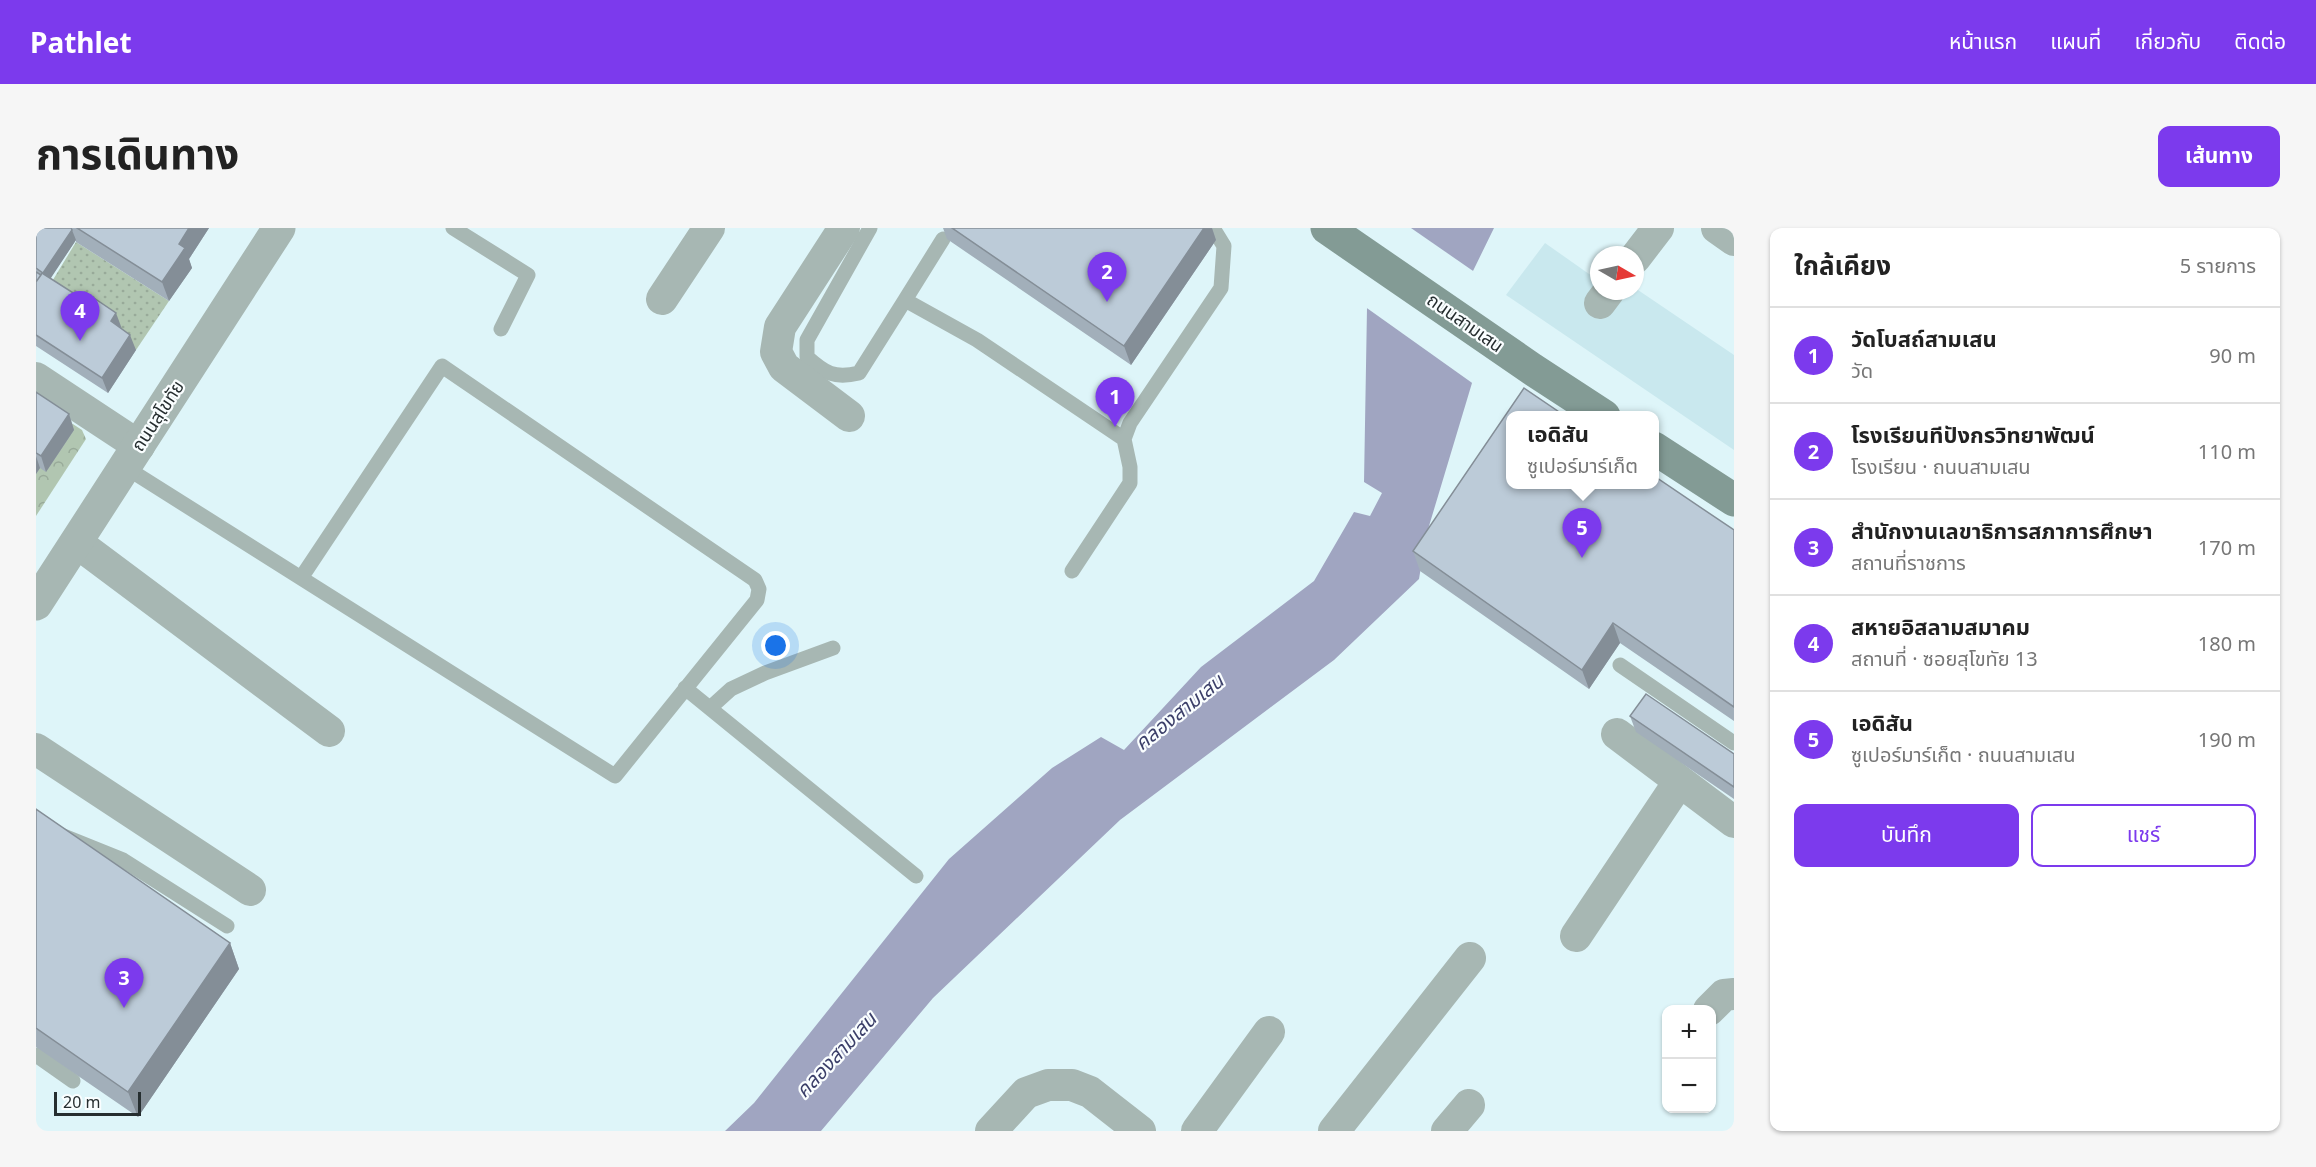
<!DOCTYPE html>
<html lang="th">
<head>
<meta charset="utf-8">
<style>
  body { margin:0; font-family:"Noto Sans","Noto Sans Thai",sans-serif; background:#f6f6f6; color:#222 }
  .controls { position:absolute; right:18px; bottom:18px; display:grid; overflow:hidden; border-radius:12px; box-shadow:0 2px 4px #0004 }
  .controls button { width:54px; height:54px; display:grid; place-items:center; padding:0; border:0; border-bottom:2px solid #e0e0e0; background:#fff; color:#222; font:30px sans-serif }
  .compass { position:absolute; left:1554px; top:18px; width:54px; height:54px; border-radius:50%; background:#fff; box-shadow:0 2px 4px #0004; rotate:99deg }
  .scale { position:absolute; left:18px; bottom:15px; width:87px; box-sizing:border-box; padding-left:6px; border:3px solid #262e30; border-top:0; font-size:16px; line-height:21px; white-space:nowrap; color:#262e30; -webkit-text-stroke:4px #fafeff; paint-order:stroke }
  .you { position:absolute; left:740px; top:418px; width:21px; height:21px; margin:-15px; border:4px solid #fff; border-radius:50%; background:#1a73e8; box-shadow:0 0 0 9px #1a73e833 }
  .badge { display:grid; place-items:center; width:39px; height:39px; border-radius:50%; background:#7c3aed; color:#fff; font-size:20px; font-weight:700 }
  .pin { position:absolute; translate:-50% -50px; filter:drop-shadow(0 2px 3px #0008) }
  .pin::after { content:''; position:absolute; top:32px; width:21px; height:18px; background:inherit; clip-path:polygon(0 0,100% 0,50% 100%) }
  .popup { position:absolute; left:1470px; top:183px; width:153px; height:78px; box-sizing:border-box; display:grid; place-content:center; border-radius:12px; background:#fff; filter:drop-shadow(0 2px 4px #0005); font-size:20px; white-space:nowrap; color:#767676 }
  .popup b { font-size:22px; color:#222 }
  .popup::after { content:''; position:absolute; left:50%; top:100%; margin-left:-12px; border:12px solid transparent; border-top-color:#fff }
  .list { margin:0; padding:0; list-style:none }
  h2 { display:flex; justify-content:space-between; align-items:center; height:78px; margin:0; padding:0 24px; font-size:26px }
  h2 small { font-size:20px; font-weight:400; color:#767676 }
  .list li { display:grid; grid-template-columns:39px 1fr auto; gap:18px; align-items:center; box-sizing:border-box; height:96px; padding:0 24px; border-top:2px solid #e0e0e0 }
  .list b { display:block; font-size:22px; white-space:nowrap }
  .list p { margin:0; font-size:20px; white-space:nowrap; color:#767676 }
  .list em { font-size:20px; font-style:normal; color:#767676 }
  .actions { display:flex; gap:12px; padding:18px 24px }
  .actions a { flex:1; padding:14px 0; border:2px solid #7c3aed; border-radius:12px; text-align:center; font-size:21px; color:#7c3aed }
  .actions .main { background:#7c3aed; color:#fff }
  .map { position:relative; flex:none; width:1698px; height:903px; overflow:hidden; border-radius:12px }
  header { display:flex; align-items:center; gap:36px; box-sizing:border-box; height:84px; padding:0 30px; background:#7c3aed; color:#fff }
  header strong { font-size:28px }
  nav { display:flex; gap:33px; margin-inline-start:auto; font-size:21px }
  .intro { display:flex; align-items:center; justify-content:space-between; box-sizing:border-box; height:144px; padding:0 36px }
  h1 { margin:0; font-size:42px }
  .button { padding:15px 27px; border-radius:12px; background:#7c3aed; color:#fff; font-size:21px; font-weight:700 }
  main { display:flex; gap:36px; padding:0 36px }
  aside { flex:1; background:#fff; border-radius:12px; box-shadow:0 2px 4px #0004 }
  .map>svg:first-child { display:block }
  .built { fill:#c9e8ee }
  .forest { fill:url(#forest-crowns) }
  .garden { fill:url(#garden-dots) }
  .water { fill:#a0a5c1 }
  .pier { fill:#def5f9 }
  .lines { fill:none; stroke-linecap:round; stroke-linejoin:round }
  .service { stroke:#a7b7b3; stroke-width:15 }
  .minor { stroke:#a7b7b3; stroke-width:32 }
  .tertiary { stroke:#a7b7b3; stroke-width:33 }
  .secondary { stroke:#839b95; stroke-width:33 }
  .wall { fill:#a2afba }
  .shaded-wall { fill:#848e97 }
  .building { fill:#bccbd8; stroke:#848e97; stroke-width:1.5 }
  .labels { text-anchor:middle; stroke-width:4.5; stroke-linejoin:round; paint-order:stroke }
  .street-label { font-size:18px; fill:#262e30; stroke:#fafeff }
  .water-label { font-size:20px; font-style:italic; fill:#3b3f69; stroke:#fafeff }
</style>
</head>
<body>
<header>
<strong>Pathlet</strong>
<nav><a>หน้าแรก</a><a>แผนที่</a><a>เกี่ยวกับ</a><a>ติดต่อ</a></nav>
</header>
<div class="intro"><h1>การเดินทาง</h1><a class="button">เส้นทาง</a></div>
<main>
<div class="map">
<svg width="1698" height="903" viewBox="0 0 1698 903">
  <defs>
    <pattern id="forest-crowns" width="20" height="18" patternUnits="userSpaceOnUse" patternTransform="scale(1.5)"><rect width="20" height="18" fill="#b1c6b1"/><path d="M2 6a3 3 0 1 1 6 0M12 15a3 3 0 1 1 6 0" fill="none" stroke="#98aa99"/></pattern>
    <pattern id="garden-dots" width="8" height="8" patternUnits="userSpaceOnUse" patternTransform="scale(1.5)"><rect width="8" height="8" fill="#b1c6b1"/><path d="M2 2h.1M6 6h.1" fill="none" stroke="#98aa99" stroke-width="1.8" stroke-linecap="round"/></pattern>
  </defs>
  <rect width="100%" height="100%" fill="#def5f9"/>
  <path class="built" d="M1509,15L1563,53V63H1599V60L1698,127V222L1470,67Z"/>
  <path class="forest" d="M0,172L46,202L50,211L0,288Z"/>
  <path class="garden" d="M40,14L133,73L100,122L12,60Z"/>
  <path class="water" d="M1338,0H1458L1437,43L1436,155L1390,308L1383,351L1298,432L1084,592L897,770L785,903H689L718,875L913,631L1016,540L1065,509L1088,522L1165,439L1278,353L1318,284L1334,288L1346,265L1328,254L1331,80Z"/>
  <path class="pier" d="M1335,0H1375L1440,45L1439,157L1328,78Z"/>
  <g class="lines">
    <path class="service" d="M417,0L492,47L465,101
      M834,0L771,112V129C789,145 798,151 823,145L869,72L941,112L1088,211
      M869,72L907,11
      M89,239L579,548L721,372L723,361L719,352L406,138L265,350
      M1036,343L1094,255V239L1088,211L1094,195L1185,60L1188,18L1177,0
      M1584,437L1698,515
      M649,460L880,648
      M674,480L695,461L729,445L797,420
      M0,597L87,632L191,698
      M0,827L37,853"/>
    <path class="minor" d="M808,0L744,99L740,124L748,139L813,188
      M1681,0L1698,12
      M1599,30L1622,0
      M626,71L673,0
      M1564,75L1573,63
      M0,150L103,218
      M40,314L293,503
      M1581,506L1698,594
      M0,521L214,662
      M1540,708L1643,554
      M1673,782L1688,767L1698,766
      M955,903L990,865L1012,857H1036L1054,864L1104,903
      M1161,903L1233,804
      M1298,903L1434,730
      M1411,903L1433,877"/>
    <path class="tertiary" d="M0,376L243,0"/>
    <path class="secondary" d="M1291,0L1496,141L1568,188
      M1618,220L1698,272"/>
  </g>
  <path class="wall" d="M0,0H173L153,31L156,40L133,73L40,14V12L14,50L86,101L100,122L72,165L0,118Z
    M907,0H1176L1180,12L1095,137L911,11Z
    M0,164L33,186L38,202L10,244L4,240L0,246Z
    M1698,302V493L1584,415L1553,461L1384,343L1377,323Z
    M1594,488L1698,526V571L1600,504Z
    M0,581L194,715L203,741L102,889L0,819Z"/>
  <path class="shaded-wall" d="M153,0H173L153,31L156,40L133,73L126,54L143,16Z
    M1168,0H1176L1180,12L1095,137L1088,118Z
    M36,2L40,12L11,56L7,45Z
    M80,85L86,101L75,93Z
    M94,107L100,122L72,165L66,150Z
    M33,186L38,202L10,244L5,228Z
    M0,228L4,240L0,246Z
    M1577,395L1584,415L1553,461L1546,442Z
    M194,715L203,741L102,889L92,864Z"/>
  <path class="building" d="M0,0H35L36,2L7,45L0,40Z
    M41,0H153L143,16L149,20L126,54Z
    M916,0H1168L1088,118Z
    M0,44L5,47L0,54Z
    M6,45L45,70L49,64L80,85L75,93L94,107L66,150L0,107V54Z
    M1488,160L1529,188H1474V256H1618V248L1698,302V479L1577,395L1546,442L1377,323Z
    M0,164L33,186L5,228L0,225Z
    M1610,466L1698,526V559L1594,488Z
    M0,581L194,715L92,864L0,800Z"/>
  <g class="labels">
    <g class="street-label">
      <text transform="translate(1429 95) rotate(35)" y="6">ถนนสามเสน</text>
      <text transform="translate(122 188) rotate(-57)" y="6">ถนนสุโขทัย</text>
    </g>
    <g class="water-label">
      <text transform="translate(1143 484) rotate(-39)" y="7">คลองสามเสน</text>
      <text transform="translate(800 827) rotate(-47)" y="7">คลองสามเสน</text>
    </g>
  </g>
</svg>
<div class="controls">
<button>+</button>
<button>−</button>
</div>
<svg class="compass" viewBox="-18 -18 36 36"><path d="M0-13l5 13h-10z" fill="#e53935"/><path d="M0 13l5-13h-10z" fill="#767676"/></svg>
<div class="scale">20 m</div>
<div class="you"></div>
<div class="pin badge" style="left:1079px;top:199px">1</div>
<div class="pin badge" style="left:1071px;top:74px">2</div>
<div class="pin badge" style="left:88px;top:780px">3</div>
<div class="pin badge" style="left:44px;top:113px">4</div>
<div class="pin badge" style="left:1546px;top:330px">5</div>
<div class="popup"><b>เอดิสัน</b>ซูเปอร์มาร์เก็ต</div>
</div>
<aside>
<h2>ใกล้เคียง<small>5 รายการ</small></h2>
<ul class="list">
<li><span class="badge">1</span><div><b>วัดโบสถ์สามเสน</b><p>วัด</p></div><em>90 m</em></li>
<li><span class="badge">2</span><div><b>โรงเรียนทีปังกรวิทยาพัฒน์</b><p>โรงเรียน · ถนนสามเสน</p></div><em>110 m</em></li>
<li><span class="badge">3</span><div><b>สำนักงานเลขาธิการสภาการศึกษา</b><p>สถานที่ราชการ</p></div><em>170 m</em></li>
<li><span class="badge">4</span><div><b>สหายอิสลามสมาคม</b><p>สถานที่ · ซอยสุโขทัย 13</p></div><em>180 m</em></li>
<li><span class="badge">5</span><div><b>เอดิสัน</b><p>ซูเปอร์มาร์เก็ต · ถนนสามเสน</p></div><em>190 m</em></li>
</ul>
<div class="actions"><a class="main">บันทึก</a><a>แชร์</a></div>
</aside>
</main>
</body>
</html>
